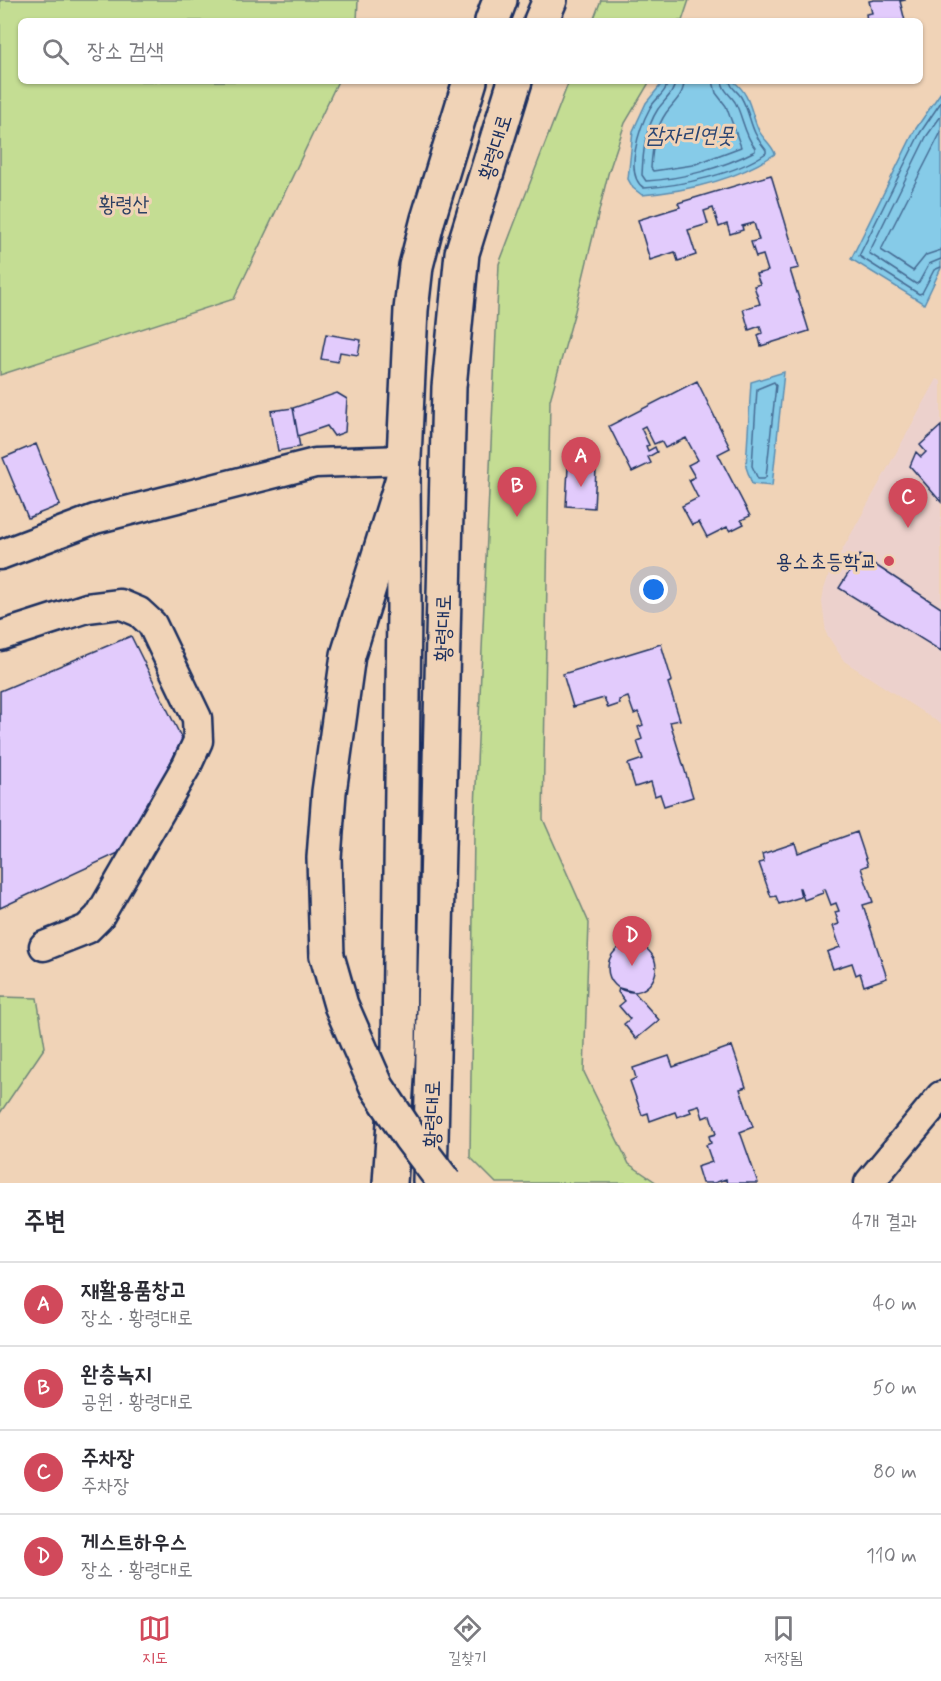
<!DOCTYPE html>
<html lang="ko">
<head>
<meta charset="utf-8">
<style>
  body { margin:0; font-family:Mynerve,"Poor Story",sans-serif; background:#f2f2f3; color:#2b2b33 }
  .you { position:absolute; left:654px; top:590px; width:21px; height:21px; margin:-15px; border:4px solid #fff; border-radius:50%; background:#1a73e8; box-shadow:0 0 0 9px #1a73e833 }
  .badge { display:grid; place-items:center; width:39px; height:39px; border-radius:50%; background:#d1495b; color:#fff; font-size:20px; font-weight:700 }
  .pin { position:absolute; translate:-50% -50px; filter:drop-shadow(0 2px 3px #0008) }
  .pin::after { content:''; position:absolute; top:32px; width:21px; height:18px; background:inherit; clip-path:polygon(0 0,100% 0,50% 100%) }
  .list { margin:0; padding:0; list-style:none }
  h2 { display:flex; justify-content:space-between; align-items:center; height:78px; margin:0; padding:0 24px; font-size:26px }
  h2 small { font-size:20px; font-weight:400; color:#7c7c81 }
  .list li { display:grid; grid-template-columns:39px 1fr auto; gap:18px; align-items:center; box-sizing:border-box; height:84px; padding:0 24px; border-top:2px solid #e1e1e2 }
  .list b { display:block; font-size:22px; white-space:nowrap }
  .list p { margin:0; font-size:20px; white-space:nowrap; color:#7c7c81 }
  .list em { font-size:20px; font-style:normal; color:#7c7c81 }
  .icon { flex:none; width:33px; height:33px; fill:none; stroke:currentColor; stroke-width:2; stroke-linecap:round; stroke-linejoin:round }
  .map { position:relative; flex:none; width:941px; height:1183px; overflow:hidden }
  .search { position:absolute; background:#fff; box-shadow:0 2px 4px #0004; left:18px; right:18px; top:18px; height:66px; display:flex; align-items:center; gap:15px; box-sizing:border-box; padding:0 21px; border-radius:9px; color:#7c7c81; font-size:22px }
  .sheet { height:414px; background:#fff }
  nav { display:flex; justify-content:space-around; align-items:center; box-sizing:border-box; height:84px; border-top:2px solid #e1e1e2; background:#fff; font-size:16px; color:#7c7c81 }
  nav a { display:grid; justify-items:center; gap:3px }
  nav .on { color:#d1495b }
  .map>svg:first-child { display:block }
  .built { fill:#ecd1cc }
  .green { fill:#c4dd93; stroke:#708678; stroke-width:1.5 }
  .water { fill:#86cbe8; stroke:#5b8db1; stroke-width:1.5 }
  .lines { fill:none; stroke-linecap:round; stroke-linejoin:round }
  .shore { stroke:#466d95; stroke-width:1.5 }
  .building { fill:#e2cbfc; stroke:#1b2f5e; stroke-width:1.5 }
  .minor-casing { stroke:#1b2f5e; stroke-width:33 }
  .major-casing { stroke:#1b2f5e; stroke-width:38 }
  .highway-casing { stroke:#1b2f5e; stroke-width:38 }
  .minor { stroke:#f0d3b7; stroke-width:28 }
  .major { stroke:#f0d3b7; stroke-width:33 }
  .highway { stroke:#f0d3b7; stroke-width:33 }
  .highway-bridge-casing { stroke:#1b2f5e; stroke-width:38; stroke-linecap:butt }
  .highway-bridge { stroke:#f0d3b7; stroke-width:33 }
  .poi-dot { fill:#d1495b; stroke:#f0d3b7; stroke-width:2 }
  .labels { text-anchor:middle; stroke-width:6; stroke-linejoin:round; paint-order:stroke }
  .street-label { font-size:21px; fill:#1b2f5e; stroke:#f0d3b7 }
  .park-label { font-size:21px; fill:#2c4063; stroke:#f0d3b7 }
  .poi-label { font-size:21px; fill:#1b2f5e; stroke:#f0d3b7; text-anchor:end }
  .water-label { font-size:22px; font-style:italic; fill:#2b4673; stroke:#f0d3b7 }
</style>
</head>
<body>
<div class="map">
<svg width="941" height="1183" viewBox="0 0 941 1183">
  <rect width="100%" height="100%" fill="#f0d3b7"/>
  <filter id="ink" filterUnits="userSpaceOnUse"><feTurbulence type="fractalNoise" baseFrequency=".0167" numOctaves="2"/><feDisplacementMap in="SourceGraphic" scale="12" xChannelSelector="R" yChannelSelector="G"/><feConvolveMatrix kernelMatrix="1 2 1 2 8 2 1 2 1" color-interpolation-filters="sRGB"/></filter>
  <g filter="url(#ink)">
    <path class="built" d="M937,379L941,381V724L844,661L826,633L822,602L824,589L829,574Z"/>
    <path class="green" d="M0,0H358L357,21H21V81H338L234,299L0,375Z
      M601,0H689L682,21H593Z
      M569,81H650L625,123L608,174L575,311L550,400L543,819L589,923L584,1072L629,1164L657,1183H496L470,1157L474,831L499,264Z
      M0,997L37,998L45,1047L0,1113Z"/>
    <path class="water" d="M664,81H733C751,94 750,112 759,131C764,140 772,145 775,154C737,180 686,191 642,195L633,188L628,179L633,131L646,103Z
      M941,92V268L924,304L851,259L915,130Z
      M784,372L772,486L752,484L746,467L751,382Z"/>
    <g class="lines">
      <path class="shore" d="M668,81C667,92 655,99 650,108C640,126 623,175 644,188C679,186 737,174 766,153V150C749,130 752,116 741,97C737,90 731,89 730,81
        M675,81C675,93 664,100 658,109C645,129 643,152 642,175L646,181C682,179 722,168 755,151V148C744,134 743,117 735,102C730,94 723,91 722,81
        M684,81C684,95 674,102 666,113C655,129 652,149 651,168L653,171L693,165L741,147L726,106L716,93L713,81
        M941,102L920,133L859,256L919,294L922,293L934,270L941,267
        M941,116L926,137L869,253L916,284L919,282L929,264L941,259
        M941,132L881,250L913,271L926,255L941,250
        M774,382L776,385L766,477L764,479H758L752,466L757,389Z"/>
    </g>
    <path class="building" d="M874,0H906L900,1L905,21H867L866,14L872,13L869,1Z
      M771,175L799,268L790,270L809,331L761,346L758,335L762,333L760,326L749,330L743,309L760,304L754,286L760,284L756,274L768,271L763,255L756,257L751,242L759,240L754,223L742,226L743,230L730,234L727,224L719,227L713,208L704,211L708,224L688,230L696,255L678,261L675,252L650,260L638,220L680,207L678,203Z
      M326,334L361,340L358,355L340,352L338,362L321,359Z
      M697,381L730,448L718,454L750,516L741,520L744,524L730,531L727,527L707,537L699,522L692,525L682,506L698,498L689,480L695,477L688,465L698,460L686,438L665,448L661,441L654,444L645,426L641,428L649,445L646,446L648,451L655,447L657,452L648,457L651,463L632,472L609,426Z
      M337,393L347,399L345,432L334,436L327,426L298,436L293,408Z
      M293,408L300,447L278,451L271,411Z
      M941,426V502L910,466L916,452L921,457L926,452L920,445Z
      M36,444L60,505L28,518L3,458Z
      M568,467L596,469L594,508L566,506Z
      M860,555L941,608V651L839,588Z
      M131,636L182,739L129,848L0,908V691Z
      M661,644L672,681L668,683L680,720L670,722L693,797L664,806L660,794L655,796L651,782L635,787L628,764L643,759L637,741L642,739L638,727L643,725L638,712L634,714L628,697L619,700L620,704L608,708L604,698L573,707L563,674Z
      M857,832L868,865L861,868L873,902L863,905L887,978L864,986L860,973L856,975L852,963L833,969L827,952L840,947L833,926L839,924L835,912L839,911L836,903L831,905L825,889L822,890L823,893L804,900L800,888H799L801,897L779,904L776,896L771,897L759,863L764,862L762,854L795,843L798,853Z
      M608 968a24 24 0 1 1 48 0a24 24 0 1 1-48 0Z
      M619,988L634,992L659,1020L636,1039L624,1024L630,1019L619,1006L625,1001L618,992Z
      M732,1046L746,1087L740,1089L753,1127L740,1132L758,1183H727L726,1179L714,1183H702L697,1167L712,1162L706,1145L711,1143L709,1136L716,1134L710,1115L703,1118L699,1105L689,1108L691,1112L677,1117L675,1112L650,1121L648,1113L642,1115L630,1081L636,1078L633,1068L669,1056L673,1067Z"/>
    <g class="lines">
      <g class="minor-casing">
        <path id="minor" d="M0,555L95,519L315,463L404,460
          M0,636L87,608L120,604L139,612L152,624L197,718L198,741L187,765L99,917L87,929L44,946
          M869,1183L941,1096"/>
      </g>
      <g class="major-casing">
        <path id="major" d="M492,21L500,0
          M541,21L550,0
          M430,1181L449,387L462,253L515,81
          M390,1183L399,1048L404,609L403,478L411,310L416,266L428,219L470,81"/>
      </g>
      <g class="highway-casing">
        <path id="highway" d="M327,956L324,858L329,792L348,655L403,478"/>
      </g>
      <use href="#minor" class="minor"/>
      <use href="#major" class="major"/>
      <use href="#highway" class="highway"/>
      <g class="highway-bridge-casing">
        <path id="highway-bridge" d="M327,956L341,1005L377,1087L410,1137L445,1183"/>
      </g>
      <use href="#highway-bridge" class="highway-bridge"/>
    </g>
  </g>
  <circle class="poi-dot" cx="889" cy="561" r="6"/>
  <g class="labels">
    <g class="street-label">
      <text transform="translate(495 147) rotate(-73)" y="7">황령대로</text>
      <text transform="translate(443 628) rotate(-89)" y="7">황령대로</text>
      <text transform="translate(432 1114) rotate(-89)" y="7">황령대로</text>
    </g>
    <g class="park-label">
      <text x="124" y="211">황령산</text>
    </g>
    <g class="poi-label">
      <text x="877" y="568">용소초등학교</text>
    </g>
    <g class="water-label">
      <text x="690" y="142">잠자리연못</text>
    </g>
  </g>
</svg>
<div class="you"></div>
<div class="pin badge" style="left:581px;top:487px">A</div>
<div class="pin badge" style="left:517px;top:517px">B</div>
<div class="pin badge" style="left:908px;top:528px">C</div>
<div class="pin badge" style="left:632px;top:966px">D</div>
<div class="search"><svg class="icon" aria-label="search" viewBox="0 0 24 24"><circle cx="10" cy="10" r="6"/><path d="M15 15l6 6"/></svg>장소 검색</div>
</div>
<section class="sheet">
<h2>주변<small>4개 결과</small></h2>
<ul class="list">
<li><span class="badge">A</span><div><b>재활용품창고</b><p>장소 · 황령대로</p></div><em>40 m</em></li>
<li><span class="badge">B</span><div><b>완층녹지</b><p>공원 · 황령대로</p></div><em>50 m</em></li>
<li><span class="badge">C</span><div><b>주차장</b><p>주차장</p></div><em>80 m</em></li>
<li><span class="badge">D</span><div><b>게스트하우스</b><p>장소 · 황령대로</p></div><em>110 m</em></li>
</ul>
</section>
<nav>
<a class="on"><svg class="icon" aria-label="map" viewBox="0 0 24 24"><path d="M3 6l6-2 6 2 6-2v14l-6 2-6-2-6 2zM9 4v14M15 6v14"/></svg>지도</a>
<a><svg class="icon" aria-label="directions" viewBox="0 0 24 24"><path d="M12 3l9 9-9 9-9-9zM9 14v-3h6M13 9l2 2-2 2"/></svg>길찾기</a>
<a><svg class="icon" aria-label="saved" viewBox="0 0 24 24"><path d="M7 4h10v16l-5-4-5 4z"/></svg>저장됨</a>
</nav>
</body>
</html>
